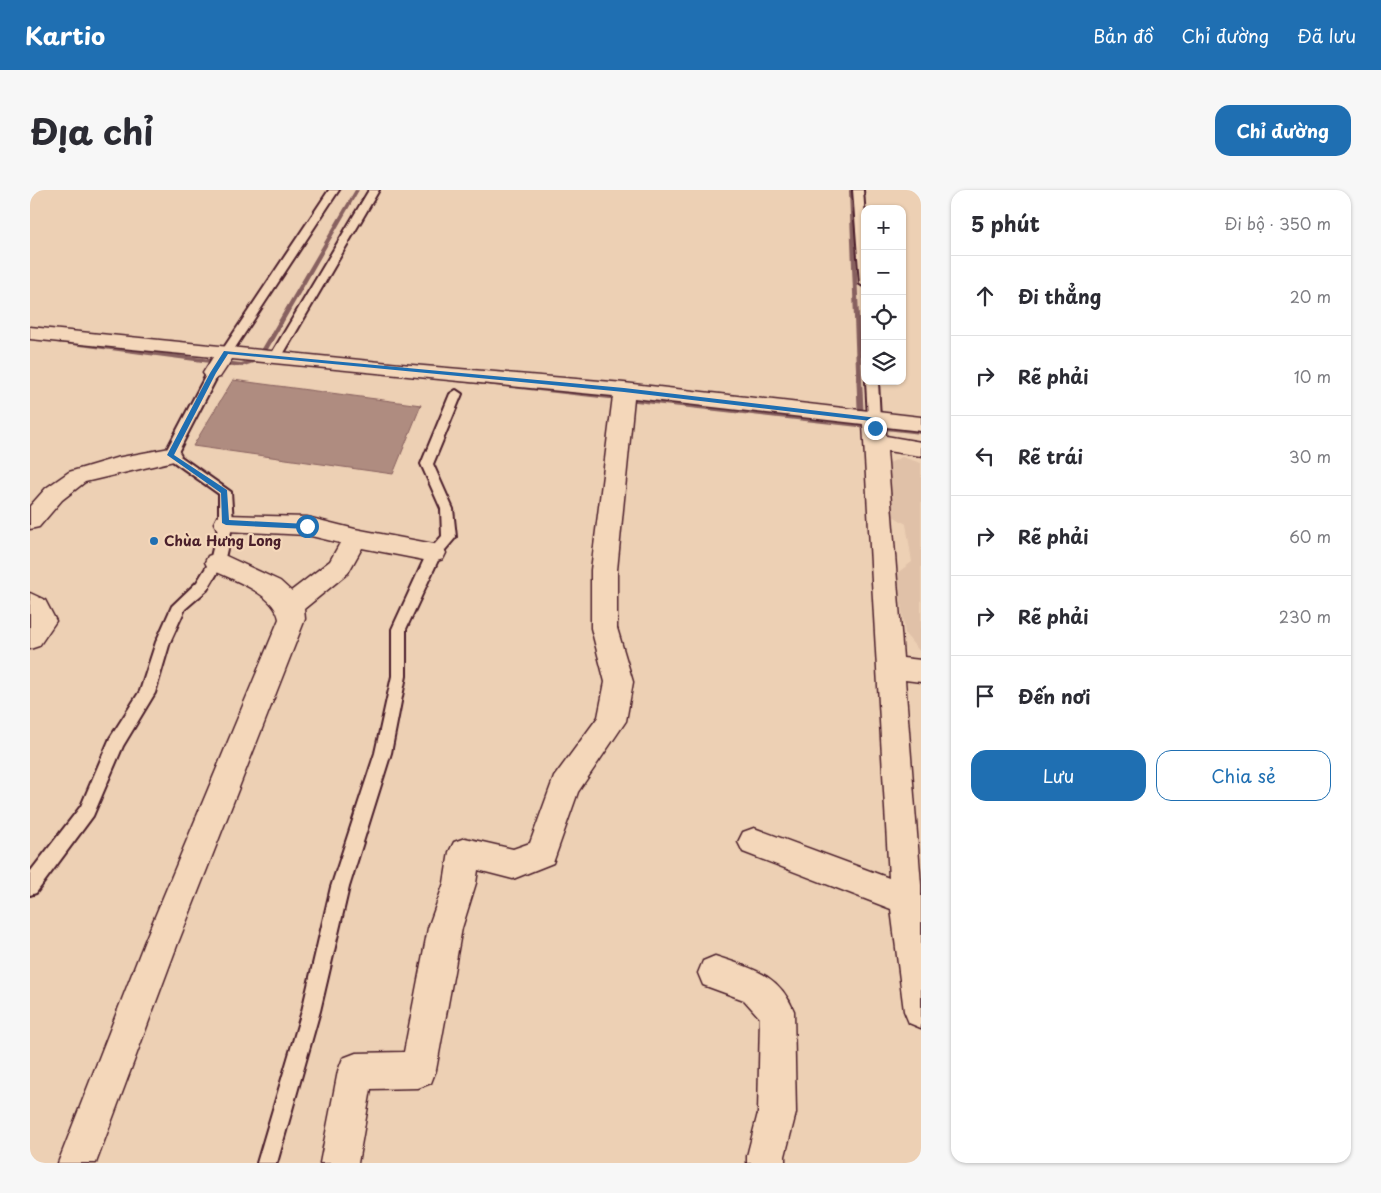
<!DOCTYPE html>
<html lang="vi">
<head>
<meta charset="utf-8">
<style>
  body { margin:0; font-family:"Playpen Sans",sans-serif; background:#f7f7f7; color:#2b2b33 }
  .controls { position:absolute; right:15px; top:15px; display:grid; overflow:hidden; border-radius:10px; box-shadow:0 1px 4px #0004 }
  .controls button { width:45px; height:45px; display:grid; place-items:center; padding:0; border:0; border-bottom:1px solid #e1e1e2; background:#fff; color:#2b2b33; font:25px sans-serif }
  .stop { position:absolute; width:15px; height:15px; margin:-11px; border:4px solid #1f6fb2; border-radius:50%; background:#fff }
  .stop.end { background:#1f6fb2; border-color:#fff; box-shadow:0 1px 5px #0008 }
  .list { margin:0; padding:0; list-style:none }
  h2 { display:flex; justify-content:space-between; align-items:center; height:65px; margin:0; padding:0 20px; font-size:21px }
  h2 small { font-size:16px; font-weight:400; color:#7c7c81 }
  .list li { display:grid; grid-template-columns:32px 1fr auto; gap:15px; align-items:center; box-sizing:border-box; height:80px; padding:0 20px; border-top:1px solid #e1e1e2 }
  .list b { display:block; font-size:19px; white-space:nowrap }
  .list em { font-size:16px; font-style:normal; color:#7c7c81 }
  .actions { display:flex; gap:10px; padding:15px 20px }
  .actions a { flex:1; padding:11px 0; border:1px solid #1f6fb2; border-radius:15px; text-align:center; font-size:18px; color:#1f6fb2 }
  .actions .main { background:#1f6fb2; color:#fff }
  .icon { flex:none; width:28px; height:28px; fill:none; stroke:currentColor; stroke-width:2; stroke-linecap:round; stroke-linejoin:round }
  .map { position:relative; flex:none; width:891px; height:973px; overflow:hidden; border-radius:15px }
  header { display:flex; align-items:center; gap:30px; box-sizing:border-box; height:70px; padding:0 25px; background:#1f6fb2; color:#fff }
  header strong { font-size:24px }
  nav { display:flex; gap:28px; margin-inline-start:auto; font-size:18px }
  .intro { display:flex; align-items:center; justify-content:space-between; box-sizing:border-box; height:120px; padding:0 30px }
  h1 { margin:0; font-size:35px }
  .button { padding:12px 22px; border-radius:15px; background:#1f6fb2; color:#fff; font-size:18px; font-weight:700 }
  main { display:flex; gap:30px; padding:0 30px }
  aside { flex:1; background:#fff; border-radius:15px; box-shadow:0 1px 4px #0004 }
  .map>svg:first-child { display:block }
  .built { fill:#e0c1a8 }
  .water { fill:#af8c80; stroke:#87605e }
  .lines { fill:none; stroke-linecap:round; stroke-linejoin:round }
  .stream { fill:#87605e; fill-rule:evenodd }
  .service-casing { stroke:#4a1f2b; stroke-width:4 }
  .minor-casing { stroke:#4a1f2b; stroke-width:3 }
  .service { fill:#f4d7ba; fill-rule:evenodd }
  .minor { fill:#f4d7ba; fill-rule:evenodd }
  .route { fill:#1f6fb2 }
  .poi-dot { fill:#1f6fb2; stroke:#f4d7ba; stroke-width:2 }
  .labels { text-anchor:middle; stroke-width:4.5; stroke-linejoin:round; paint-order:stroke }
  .poi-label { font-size:14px; font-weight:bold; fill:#4a1f2b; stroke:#f4d7ba; text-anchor:start }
</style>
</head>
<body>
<header>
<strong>Kartio</strong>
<nav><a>Bản đồ</a><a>Chỉ đường</a><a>Đã lưu</a></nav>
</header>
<div class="intro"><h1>Địa chỉ</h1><a class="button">Chỉ đường</a></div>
<main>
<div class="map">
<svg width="891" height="973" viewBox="0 0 891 973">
  <rect width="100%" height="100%" fill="#edd0b4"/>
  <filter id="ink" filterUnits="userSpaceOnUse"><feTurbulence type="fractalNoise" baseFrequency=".02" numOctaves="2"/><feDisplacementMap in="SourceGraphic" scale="10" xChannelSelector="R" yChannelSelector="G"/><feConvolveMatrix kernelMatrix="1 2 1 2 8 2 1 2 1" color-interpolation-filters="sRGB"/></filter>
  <g filter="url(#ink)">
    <path class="built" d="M872,267L891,273V463L875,444L867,383L882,372L876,334L860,324L855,275Z"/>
    <path class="water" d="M203,190L391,215L363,284L163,256Z"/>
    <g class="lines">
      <path class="stream" d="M325,0H329L233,168L234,169L233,170L211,177L27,153L24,151L27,149L211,173L226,169Z
        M819,0H823L834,230L831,232L828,230Z
        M403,186L891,240V244L401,189L400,188Z"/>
      <g class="service-casing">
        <path id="service" d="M299,0H309L201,164H193L191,162Z
          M339,0H349L251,168L245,171L241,170L239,168Z
          M823,0H833L835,27V97L830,94Z
          M183,180L189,183L147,264L201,302L203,333L194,372L177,400L155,419L140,452L125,503L93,556L63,626L6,703L0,705V682L51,616L80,548L110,501L126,452L142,416L167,392L180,371L189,333V304L134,265L177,183Z
          M836,191H848L850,229L844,233L838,229Z
          M426,200L432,204L403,274L423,319L426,347L410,366L376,439V486L361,563L319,697L290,821L247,973H227L272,821L301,697L345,563L362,486V439L397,363L412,346L411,319L391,274L420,204Z"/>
      </g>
      <g class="minor-casing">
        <path id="minor" d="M0,137L370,174L594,193L891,227V241L856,237V246L891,252V266L857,261L873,468L891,470V492L875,490L891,695V838L879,833L874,821L861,719L713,662L708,652L713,642L724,638L859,688L833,234L604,208L587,380V438L603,492L596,531L548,602L523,673L483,689L448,680L446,693L432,738L406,880L401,893L388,898L341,899L328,973H290L308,881L313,868L326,863L374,862L398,738L414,693L419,662L424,652L435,648L483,659L500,653L524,587L568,527L575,492L561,438V380L583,206L202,169L190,187L183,189L176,187L173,183L183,167L0,149Z
          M140,258L148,260L151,265L148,270L55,292L32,310L9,337L0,339V316L16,298L39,282L86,268Z
          M196,325L277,327L325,339L404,354L413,357L416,363L413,369L404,372L332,358L318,383L274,419L275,429L148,753L66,973H28L114,753L249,429C245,403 200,389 178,378L175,372L178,366L187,363L196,366L250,391L261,401L300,371L310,353L277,345L196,341L187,339L184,333L187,327Z
          M0,403L15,410L26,431L9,456L0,459Z
          M685,766C720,778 749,783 764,821L766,923L755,966V973H717V966L728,923L730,828L714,810L673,795L668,783L673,771Z"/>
      </g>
      <use href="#service" class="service"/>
      <use href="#minor" class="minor"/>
    </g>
  </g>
  <path class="route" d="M194,161L594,198L831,226L847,228L848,238L843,240L841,231L594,202L198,164L186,183L144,265L197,300L199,330L277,334L280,336L277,339L196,335L192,333L191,303L137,265L180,183Z"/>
  <circle class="poi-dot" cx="124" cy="351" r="5"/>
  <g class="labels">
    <g class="poi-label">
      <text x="134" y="356">Chùa Hưng Long</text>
    </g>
  </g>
</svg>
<div class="controls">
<button>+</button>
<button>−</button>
<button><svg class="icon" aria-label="locate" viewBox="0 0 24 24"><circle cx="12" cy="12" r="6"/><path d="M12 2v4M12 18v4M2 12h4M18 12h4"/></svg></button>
<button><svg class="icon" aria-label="layers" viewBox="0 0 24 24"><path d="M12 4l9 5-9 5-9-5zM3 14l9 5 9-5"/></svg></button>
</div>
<div class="stop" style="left:277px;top:336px"></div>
<div class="stop end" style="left:845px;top:238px"></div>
</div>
<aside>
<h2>5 phút<small>Đi bộ · 350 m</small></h2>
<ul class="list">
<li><svg class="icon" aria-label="ahead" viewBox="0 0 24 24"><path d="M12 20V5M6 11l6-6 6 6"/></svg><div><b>Đi thẳng</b></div><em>20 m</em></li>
<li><svg class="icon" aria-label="right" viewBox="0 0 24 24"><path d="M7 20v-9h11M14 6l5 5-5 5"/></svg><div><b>Rẽ phải</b></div><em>10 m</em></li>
<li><svg class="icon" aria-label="left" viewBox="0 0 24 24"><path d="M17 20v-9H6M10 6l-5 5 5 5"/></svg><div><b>Rẽ trái</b></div><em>30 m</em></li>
<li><svg class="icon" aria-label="right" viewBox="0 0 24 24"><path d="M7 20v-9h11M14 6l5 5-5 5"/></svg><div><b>Rẽ phải</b></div><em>60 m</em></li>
<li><svg class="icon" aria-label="right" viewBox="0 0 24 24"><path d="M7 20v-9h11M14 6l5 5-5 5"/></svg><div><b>Rẽ phải</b></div><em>230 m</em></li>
<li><svg class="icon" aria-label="arrive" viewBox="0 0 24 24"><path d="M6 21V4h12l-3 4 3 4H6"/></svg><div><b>Đến nơi</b></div></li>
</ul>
<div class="actions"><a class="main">Lưu</a><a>Chia sẻ</a></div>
</aside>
</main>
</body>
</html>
